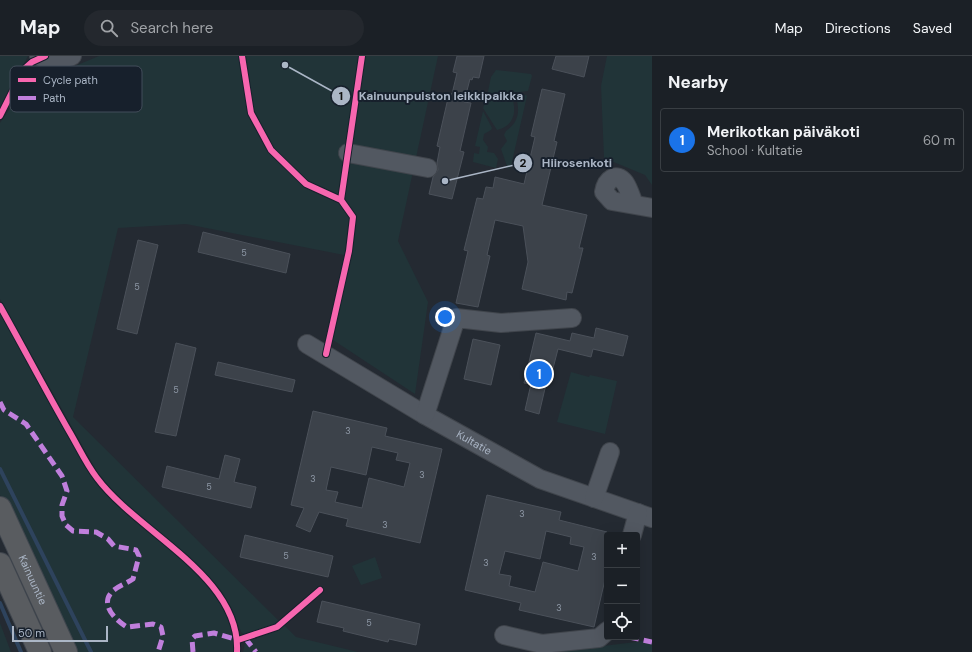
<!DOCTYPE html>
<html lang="en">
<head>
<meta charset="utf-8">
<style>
  body { margin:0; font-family:"DM Sans",sans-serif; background:#24282e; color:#f1f3f6 }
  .controls { position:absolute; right:12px; bottom:12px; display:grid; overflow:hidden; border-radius:4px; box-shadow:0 4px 16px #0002 }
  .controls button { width:36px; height:36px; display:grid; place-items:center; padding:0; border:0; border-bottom:1px solid #393e43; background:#1b2026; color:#f1f3f6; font:20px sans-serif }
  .scale { position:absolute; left:12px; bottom:10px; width:96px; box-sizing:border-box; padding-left:4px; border:2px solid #abb6c6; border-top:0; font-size:11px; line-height:14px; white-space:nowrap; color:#abb6c6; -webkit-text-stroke:3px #17202c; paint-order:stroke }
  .you { position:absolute; left:445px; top:261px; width:14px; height:14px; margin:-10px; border:3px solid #fff; border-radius:50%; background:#1a73e8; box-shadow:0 0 0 6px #1a73e833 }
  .badge { display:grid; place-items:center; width:26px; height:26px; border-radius:50%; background:#1a73e8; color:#fff; font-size:13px; font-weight:700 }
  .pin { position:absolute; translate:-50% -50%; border:2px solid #fff; box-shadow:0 1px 4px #0006 }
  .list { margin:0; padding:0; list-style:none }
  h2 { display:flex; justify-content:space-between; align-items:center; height:52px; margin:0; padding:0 16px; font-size:17px }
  h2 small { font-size:13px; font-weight:400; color:#a0a3a7 }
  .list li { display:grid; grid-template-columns:26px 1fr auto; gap:12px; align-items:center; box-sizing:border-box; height:64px; margin:0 8px 8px; padding:0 8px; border:1px solid #393e43; border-radius:4px }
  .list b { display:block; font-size:15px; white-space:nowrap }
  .list p { margin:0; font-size:13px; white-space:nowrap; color:#a0a3a7 }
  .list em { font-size:13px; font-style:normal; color:#a0a3a7 }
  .icon { flex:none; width:22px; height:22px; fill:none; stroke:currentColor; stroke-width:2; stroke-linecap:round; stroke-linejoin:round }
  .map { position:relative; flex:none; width:652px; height:596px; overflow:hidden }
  header { display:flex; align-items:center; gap:24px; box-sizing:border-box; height:56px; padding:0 20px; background:#1b2026; border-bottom:1px solid #393e43 }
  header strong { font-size:19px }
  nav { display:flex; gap:22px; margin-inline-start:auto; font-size:14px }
  .search { width:280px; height:36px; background:#24282e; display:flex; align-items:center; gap:10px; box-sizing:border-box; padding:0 14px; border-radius:22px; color:#a0a3a7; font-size:15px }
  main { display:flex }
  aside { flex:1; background:#1b2026 }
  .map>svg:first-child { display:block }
  .green { fill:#213438 }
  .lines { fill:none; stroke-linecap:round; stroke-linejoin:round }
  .stream { stroke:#2e435d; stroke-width:4 }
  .building { fill:#3c424a; stroke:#4b515a; fill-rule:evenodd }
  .minor-casing { stroke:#40454c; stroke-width:20 }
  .highway-casing { stroke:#40464e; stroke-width:24 }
  .minor { stroke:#525861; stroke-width:18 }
  .highway { stroke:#595c60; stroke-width:22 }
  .quiet { stroke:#c07fdc; stroke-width:5; stroke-dasharray:10 5; stroke-linecap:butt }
  .cycleway-casing { stroke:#17202c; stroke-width:8 }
  .cycleway { stroke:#f766af; stroke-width:6 }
  .labels { text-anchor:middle; stroke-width:4; stroke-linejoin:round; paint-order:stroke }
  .number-label { font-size:9px; fill:#8f99a7 }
  .street-label { font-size:11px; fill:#abb6c6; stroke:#17202c }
  .key { fill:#17202c; stroke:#434d5a; stroke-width:1 }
  .key-label { font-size:11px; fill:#abb6c6 }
  .leader { fill:none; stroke:#abb6c6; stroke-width:1.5 }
  .callout-dot { fill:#abb6c6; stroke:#17202c; stroke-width:1.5 }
  .mark-label { font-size:12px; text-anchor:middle; font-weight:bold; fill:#111 }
  .callout-label { font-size:12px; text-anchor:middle; font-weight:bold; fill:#abb6c6; stroke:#17202c; stroke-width:4; stroke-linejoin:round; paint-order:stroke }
</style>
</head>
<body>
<header>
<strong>Map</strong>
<div class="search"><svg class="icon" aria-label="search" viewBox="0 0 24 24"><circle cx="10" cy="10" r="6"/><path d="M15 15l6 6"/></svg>Search here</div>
<nav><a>Map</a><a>Directions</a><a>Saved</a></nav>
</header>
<main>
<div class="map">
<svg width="652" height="596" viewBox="0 0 652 596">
  <rect width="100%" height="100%" fill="#242a32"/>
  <path class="green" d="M0,0H28L0,54Z
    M99,0H438L398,185L428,246L415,338L327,280L344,199L186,168L118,172L73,361L279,565C271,572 256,577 245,579L241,576L232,553L222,536L204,516L122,446L99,419L0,243V67L15,45L25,15L41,21L63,15Z
    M607,0H652V129L645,119L604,102L601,30Z
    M496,14L531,18L532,20L528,35L487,40L491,21Z
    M526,39L527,40L511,110L508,113L501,93L507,85L504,79L506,75C519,66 520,55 516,41Z
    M512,41C517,56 514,70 497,74L483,52L486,44H497Z
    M483,55L492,72L491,74L484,78L483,84L488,91L487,96L494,97L498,103L496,112L473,106L474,97L479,98L480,91L475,90Z
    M0,255C22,296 45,337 68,377C76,392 84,408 94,422C136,486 230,509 235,596H77L42,520L0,439Z
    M571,316L589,321L590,319L617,325L605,378L557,366Z
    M375,501L382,522L361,529L352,510Z
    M0,567L11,596H0Z
    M284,569L296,581L358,596H243L245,587L278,573Z
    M652,584V596H554Z"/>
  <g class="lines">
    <path class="stream" d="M0,413L91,596
      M0,547L21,596"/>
  </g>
  <path class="building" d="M457,0H484L479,22L473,21L472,24L470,23L464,46L471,47L460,95L464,96L452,143L429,138L433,121L438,114L437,107L440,91L437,90L449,38H452L457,17L453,16Z
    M556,0H589L584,21L552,13Z
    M542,33L565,38L554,85L557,86L542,149L587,159L579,192H583L572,237L567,236L566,244L522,233L528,206L523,170L495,164L487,199L490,200L478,251L456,247L468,195L464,194L477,142L483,143L486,131L493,132L495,121L524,128L535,81L531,80Z
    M203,176L290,198L286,217L198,196Z
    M138,184L158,189L137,278L117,273Z
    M596,272L628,280L623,300L593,293L591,301L558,293L550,324H547L539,358L525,354L531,328L524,327L536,277L570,285L572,277L594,282Z
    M473,283L500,289L491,329L464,323Z
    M176,287L196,292L176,380L155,376Z
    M218,306L295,324L292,336L215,319Z
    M313,355L387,372L385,380L442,393L420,487L346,470L348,463L319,456L310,476L296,470L304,452L291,449ZM372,391L398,397L396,404L410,407L404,431L369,422L362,452L335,446L338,436L326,434L331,411L366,419Z
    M225,399L240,403L234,426L256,431L251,452L162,431L167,410L219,423Z
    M487,439L561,456L559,464L607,476V515L594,571L519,554L521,547L465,534ZM546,475L571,481L570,488L584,491L578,515L543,506L535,536L509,530L511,520L499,518L505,495L540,503Z
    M245,479L333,500L328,521L240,501Z
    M322,545L420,568L416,589L389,583L388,586L343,575L344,572L317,566Z"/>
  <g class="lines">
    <g class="minor-casing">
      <g id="minor">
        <path d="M39,0L51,6L72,0"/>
        <path d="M348,97L428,112"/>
        <path d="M634,148C631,141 629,133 625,127C616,115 606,124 604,136L612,145L652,152"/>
        <path id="s1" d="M307,288L425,359L540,423L652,462"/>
        <path d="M425,359L456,262L501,267L572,262"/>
        <path d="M594,442L610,396"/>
        <path d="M632,479L638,457"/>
        <path d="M504,579L542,588L599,582L607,575"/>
      </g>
    </g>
    <g class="highway-casing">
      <g id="highway">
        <path id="s2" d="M0,452L66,596"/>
        <path d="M0,508L40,596"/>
      </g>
    </g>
    <use href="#minor" class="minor"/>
    <use href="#highway" class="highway"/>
    <path class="quiet" d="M0,346L4,354L26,368L62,420L67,435L62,449V460L66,469L73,475L96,476L108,483L114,490L136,494L139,500L133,523C127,527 119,530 114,534C98,547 115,564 127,571L153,568L161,571L163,580L158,596
      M629,581L652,586
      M245,582L256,596
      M193,596L192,583L195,580L214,577L238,584"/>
    <g class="cycleway-casing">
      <path id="cycleway" d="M242,0L251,57L271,94L306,128L341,144
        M0,60L23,14L32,6L45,0
        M0,250C23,291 45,333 69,375C78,390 86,408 97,422C138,477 241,520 237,596
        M326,298L349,195L353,161L341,144L362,0
        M238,584L277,571L320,534"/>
    </g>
    <use href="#cycleway" class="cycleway"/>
  </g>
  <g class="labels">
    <g class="number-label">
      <text x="244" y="200">5</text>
      <text x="137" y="234">5</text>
      <text x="176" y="337">5</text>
      <text x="348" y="378">3</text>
      <text x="422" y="422">3</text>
      <text x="313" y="426">3</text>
      <text x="209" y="434">5</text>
      <text x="522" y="461">3</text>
      <text x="385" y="472">3</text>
      <text x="286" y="503">5</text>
      <text x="594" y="504">3</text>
      <text x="486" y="510">3</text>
      <text x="559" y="555">3</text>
      <text x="369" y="570">5</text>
    </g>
    <g class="street-label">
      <text dy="4" stroke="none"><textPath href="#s1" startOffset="194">Kultatie</textPath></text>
      <text dy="4" stroke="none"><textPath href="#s2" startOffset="79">Kainuuntie</textPath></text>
    </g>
  </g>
  <rect x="10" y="10" width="132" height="46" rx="6" class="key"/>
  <rect x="18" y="22" width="18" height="4" fill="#f766af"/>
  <rect x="18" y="40" width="18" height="4" fill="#c07fdc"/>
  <g class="key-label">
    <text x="43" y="28">Cycle path</text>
    <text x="43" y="46">Path</text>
  </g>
  <path class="leader" d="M285 9L341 40M445 125L523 107"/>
  <g class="callout-dot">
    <circle cx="285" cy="9" r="4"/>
    <circle cx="445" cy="125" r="4"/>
    <circle cx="341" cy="40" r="10"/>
    <circle cx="523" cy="107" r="10"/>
  </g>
  <g class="mark-label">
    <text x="341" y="44">1</text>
    <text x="523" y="111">2</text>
  </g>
  <g class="callout-label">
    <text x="441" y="44">Kainuunpuiston leikkipaikka</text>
    <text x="577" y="111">Hiirosenkoti</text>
  </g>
</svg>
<div class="controls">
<button>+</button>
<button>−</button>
<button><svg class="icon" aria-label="locate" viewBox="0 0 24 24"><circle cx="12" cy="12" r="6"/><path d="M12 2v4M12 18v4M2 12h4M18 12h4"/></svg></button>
</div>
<div class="scale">50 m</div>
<div class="you"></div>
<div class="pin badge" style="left:539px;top:318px">1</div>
</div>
<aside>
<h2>Nearby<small></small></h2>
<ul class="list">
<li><span class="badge">1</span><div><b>Merikotkan päiväkoti</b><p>School · Kultatie</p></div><em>60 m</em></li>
</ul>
</aside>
</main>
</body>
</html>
